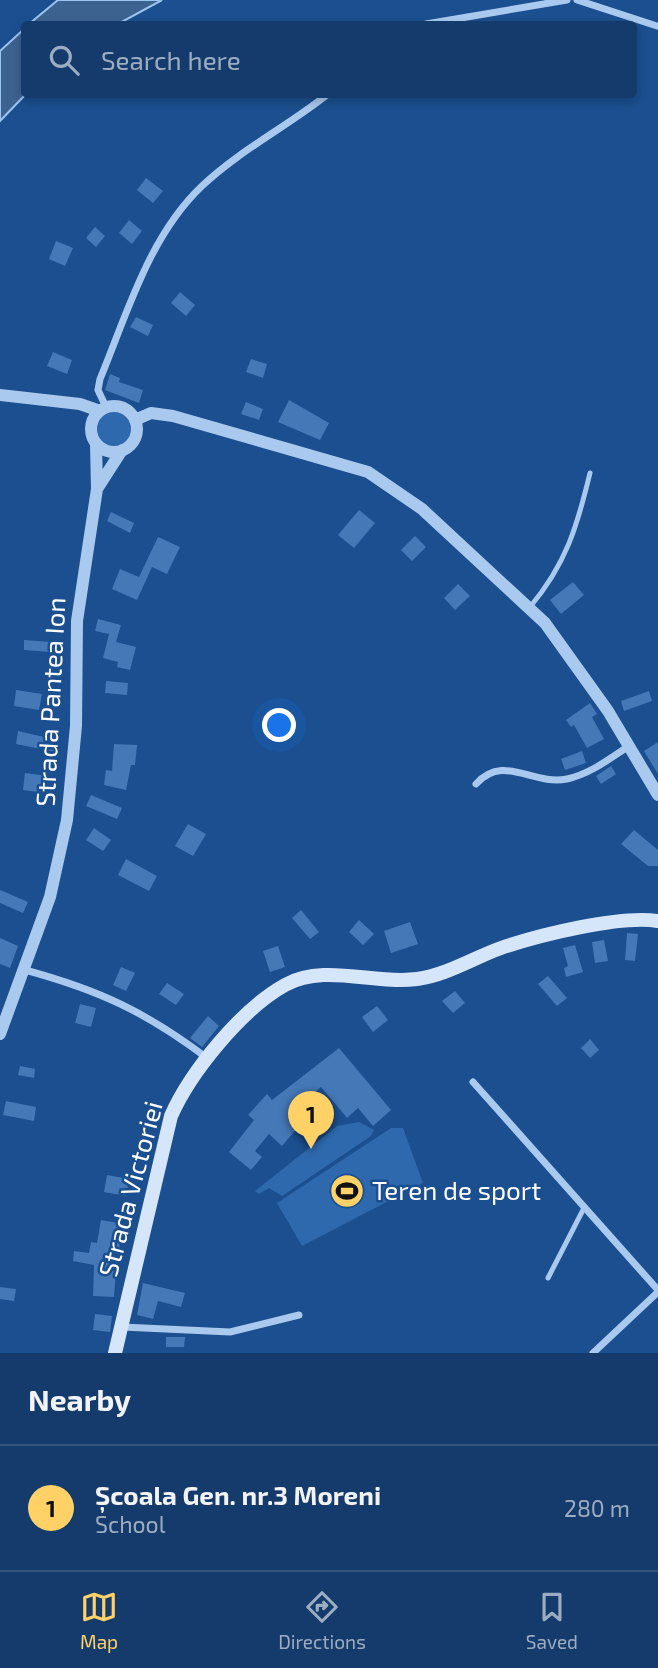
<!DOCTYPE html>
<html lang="en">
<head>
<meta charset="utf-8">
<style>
  body { margin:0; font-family:"Exo 2",sans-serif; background:#1d4271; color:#f1f3f6 }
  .you { position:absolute; left:280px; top:726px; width:24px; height:24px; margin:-18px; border:5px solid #fff; border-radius:50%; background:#1a73e8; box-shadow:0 0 0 10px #1a73e833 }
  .badge { display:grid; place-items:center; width:46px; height:46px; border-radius:50%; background:#ffd166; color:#111; font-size:23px; font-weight:700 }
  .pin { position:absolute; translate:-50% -58px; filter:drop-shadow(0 2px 4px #0008) }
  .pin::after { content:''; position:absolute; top:37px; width:24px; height:21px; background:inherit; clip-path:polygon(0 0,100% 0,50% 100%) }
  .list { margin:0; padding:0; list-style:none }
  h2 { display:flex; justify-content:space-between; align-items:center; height:91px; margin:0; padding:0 28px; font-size:30px }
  h2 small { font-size:23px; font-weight:400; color:#9dadc1 }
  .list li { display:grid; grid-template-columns:46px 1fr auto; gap:21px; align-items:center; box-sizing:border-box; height:126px; padding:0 28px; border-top:2px solid #33557e }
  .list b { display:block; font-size:26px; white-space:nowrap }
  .list p { margin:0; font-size:23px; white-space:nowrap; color:#9dadc1 }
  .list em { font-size:23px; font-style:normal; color:#9dadc1 }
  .icon { flex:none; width:38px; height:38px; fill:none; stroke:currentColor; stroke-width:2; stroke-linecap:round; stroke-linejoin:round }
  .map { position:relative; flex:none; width:658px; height:1353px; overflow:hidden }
  .search { position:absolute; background:#143b6b; box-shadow:0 4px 10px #0003; left:21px; right:21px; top:21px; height:77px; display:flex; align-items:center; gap:18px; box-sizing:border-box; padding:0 24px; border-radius:7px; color:#9dadc1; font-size:26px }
  .sheet { height:217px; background:#143b6b }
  nav { display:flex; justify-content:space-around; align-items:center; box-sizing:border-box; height:98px; border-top:2px solid #33557e; background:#143b6b; font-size:19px; color:#9dadc1 }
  nav a { display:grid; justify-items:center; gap:4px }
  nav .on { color:#ffd166 }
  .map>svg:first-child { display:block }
  .green { fill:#2e69ad }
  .water { fill:#3c6290; stroke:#9cc4f0; stroke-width:2 }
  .building { fill:#4478b7 }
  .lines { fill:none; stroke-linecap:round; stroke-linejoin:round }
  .service { stroke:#a9c9ee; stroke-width:5 }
  .minor { stroke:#a9c9ee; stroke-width:7 }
  .tertiary { stroke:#a9c9ee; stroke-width:12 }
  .secondary { stroke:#d6e6fa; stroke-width:14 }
  .labels { text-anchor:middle; stroke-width:5; stroke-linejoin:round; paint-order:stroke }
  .street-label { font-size:26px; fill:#fff; stroke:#1b4f8f }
  .poi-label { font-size:26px; fill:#fff; stroke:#1b4f8f; text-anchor:start }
</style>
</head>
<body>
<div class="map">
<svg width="658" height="1353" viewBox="0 0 658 1353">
  <rect width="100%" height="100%" fill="#1b4f8f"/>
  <path class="green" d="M96 429a18 18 0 1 1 36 0a18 18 0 1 1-36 0Z
    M359,1122L374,1130L371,1136L282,1196L269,1188L259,1194L255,1191L337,1126Z
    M391,1128H403L423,1183L302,1246L277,1203Z"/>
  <path class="water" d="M58,0H162L118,24H29Z
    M24,29L25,95L0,121V51Z"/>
  <path class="building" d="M146,178L163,191L153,203L137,190Z
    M129,220L142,231L132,244L119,233Z
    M95,227L105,236L96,247L86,238Z
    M56,241L73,248L65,266L49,259Z
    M180,292L195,305L186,316L171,303Z
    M136,317L153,325L148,336L130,327Z
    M53,352L72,360L67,374L47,366Z
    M251,359L267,364L263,378L246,372Z
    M110,374L120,378L119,382L143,390L139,403L105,390Z
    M289,400L329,423L320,440L278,422Z
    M246,402L263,409L259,420L241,414Z
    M359,510L375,523L354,548L338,535Z
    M111,512L134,523L130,533L107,521Z
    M415,536L426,547L412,561L401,550Z
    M158,537L180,547L167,574L152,567L137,600L112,589L120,569L139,577Z
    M573,582L584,595L561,614L550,600Z
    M458,584L470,596L455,610L444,598Z
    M98,619L121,625L116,642L136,647L130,670L117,667L118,662L103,658L109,634L95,631Z
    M24,640L51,642L50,652L24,650Z
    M106,681L128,683L127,695L105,693Z
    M16,690L42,694L39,710L14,706Z
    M649,691L652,701L624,711L621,701Z
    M590,703L597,714L592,717L604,739L587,748L574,725L571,727L566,720Z
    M18,731L57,740L56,752L16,744Z
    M658,742V774L644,751Z
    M114,744L137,745L135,765H131L126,790L104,785L106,770L112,771Z
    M582,751L586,763L565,770L561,759Z
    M611,766L616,774L601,784L596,776Z
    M25,773L48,776L45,793L23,790Z
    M91,795L122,808L117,819L86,806Z
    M188,824L206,834L193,856L175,846Z
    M94,828L111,840L103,851L86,840Z
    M634,830L658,850V866H648L621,844Z
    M126,859L157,876L149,891L118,875Z
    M0,890L28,902L23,913L0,903Z
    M301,910L319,932L310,939L292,918Z
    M359,920L374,934L363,945L349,932Z
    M410,922L418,944L391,953L384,931Z
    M627,933L638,934L635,961L625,960Z
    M0,938L18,946L10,968L0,964Z
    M604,940L608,961L595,963L592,942Z
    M575,945L583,972L566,977L564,968L568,966L563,948Z
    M278,946L285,967L270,972L263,951Z
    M121,967L135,973L126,991L113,985Z
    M548,976L567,998L557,1006L538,984Z
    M167,983L184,994L176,1005L159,994Z
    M455,991L465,1003L453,1013L442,1001Z
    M80,1004L96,1008L91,1027L75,1023Z
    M377,1006L388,1020L373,1032L362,1017Z
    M208,1016L219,1026L202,1047L190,1038Z
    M590,1039L599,1050L590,1058L581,1048Z
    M339,1048L391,1110L373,1126L358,1108L347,1118L321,1087L288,1114L300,1125L282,1146L269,1134L255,1151L262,1157L251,1170L229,1152L254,1120L248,1115L267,1094L272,1100Z
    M20,1066L35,1069L34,1078L18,1075Z
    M6,1101L36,1107L34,1121L3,1115Z
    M107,1175L129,1179L126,1196L104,1192Z
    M101,1220L130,1225L128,1235L122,1234L118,1254L113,1253L110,1271H116L114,1297L93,1296L94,1265L73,1261L74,1251L89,1253L91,1242L97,1243Z
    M143,1283L185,1293L181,1307L158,1301L153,1319L137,1315Z
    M0,1287L16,1289L14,1301L0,1299Z
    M95,1314L112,1316L110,1332L93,1330Z
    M166,1337H185L184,1347H166Z"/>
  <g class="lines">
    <path class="service" d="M530,607C566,564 577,527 590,473
      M548,1278L584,1208"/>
    <path class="minor" d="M577,0L657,26
      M426,24L567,0
      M106,407L98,390L100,379C127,314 149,236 202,186C240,150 288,126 328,94
      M476,784C504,753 532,786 567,779C590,774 609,759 629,746
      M25,970C99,990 146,1012 207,1058
      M473,1082L658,1290
      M122,1327L230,1332L299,1315
      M593,1353L658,1292"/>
    <path class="tertiary" d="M0,395L80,404L100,411
      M91 429a23 23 0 1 1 46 0a23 23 0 1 1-46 0Z
      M135,420L151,413L173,416L368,472L422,509L545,623L608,711L658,795
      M97,489L122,450
      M0,1034L50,897L67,820L76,726L77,621L97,489L96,443"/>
    <path class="secondary" d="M115,1353L171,1116C191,1071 242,1009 285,985C324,963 375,985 417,979C447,975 473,958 501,948C539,935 620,915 658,921"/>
  </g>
  <defs>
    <g id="stadium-disc" transform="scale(1.75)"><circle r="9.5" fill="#ffd166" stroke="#1b4f8f"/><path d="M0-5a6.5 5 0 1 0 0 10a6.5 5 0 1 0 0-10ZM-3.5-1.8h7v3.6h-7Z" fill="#111"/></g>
  </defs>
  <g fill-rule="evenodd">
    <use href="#stadium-disc" x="347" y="1191"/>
  </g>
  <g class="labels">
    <g class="street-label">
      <text transform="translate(51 702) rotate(-87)" y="9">Strada Pantea Ion</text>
      <text transform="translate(131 1189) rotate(-75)" y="9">Strada Victoriei</text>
    </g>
    <g class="poi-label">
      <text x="372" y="1200">Teren de sport</text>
    </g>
  </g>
</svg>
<div class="you"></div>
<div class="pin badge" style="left:311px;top:1149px">1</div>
<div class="search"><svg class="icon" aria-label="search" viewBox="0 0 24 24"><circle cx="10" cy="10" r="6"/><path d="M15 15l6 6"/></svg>Search here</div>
</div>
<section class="sheet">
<h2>Nearby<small></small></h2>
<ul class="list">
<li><span class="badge">1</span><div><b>Școala Gen. nr.3 Moreni</b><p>School</p></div><em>280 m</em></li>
</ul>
</section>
<nav>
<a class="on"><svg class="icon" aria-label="map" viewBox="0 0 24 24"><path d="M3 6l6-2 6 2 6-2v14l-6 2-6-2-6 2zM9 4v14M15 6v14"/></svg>Map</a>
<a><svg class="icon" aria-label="directions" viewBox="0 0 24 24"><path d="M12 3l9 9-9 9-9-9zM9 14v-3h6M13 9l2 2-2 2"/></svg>Directions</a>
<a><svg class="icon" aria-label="saved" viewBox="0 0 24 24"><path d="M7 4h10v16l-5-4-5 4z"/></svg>Saved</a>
</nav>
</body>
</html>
